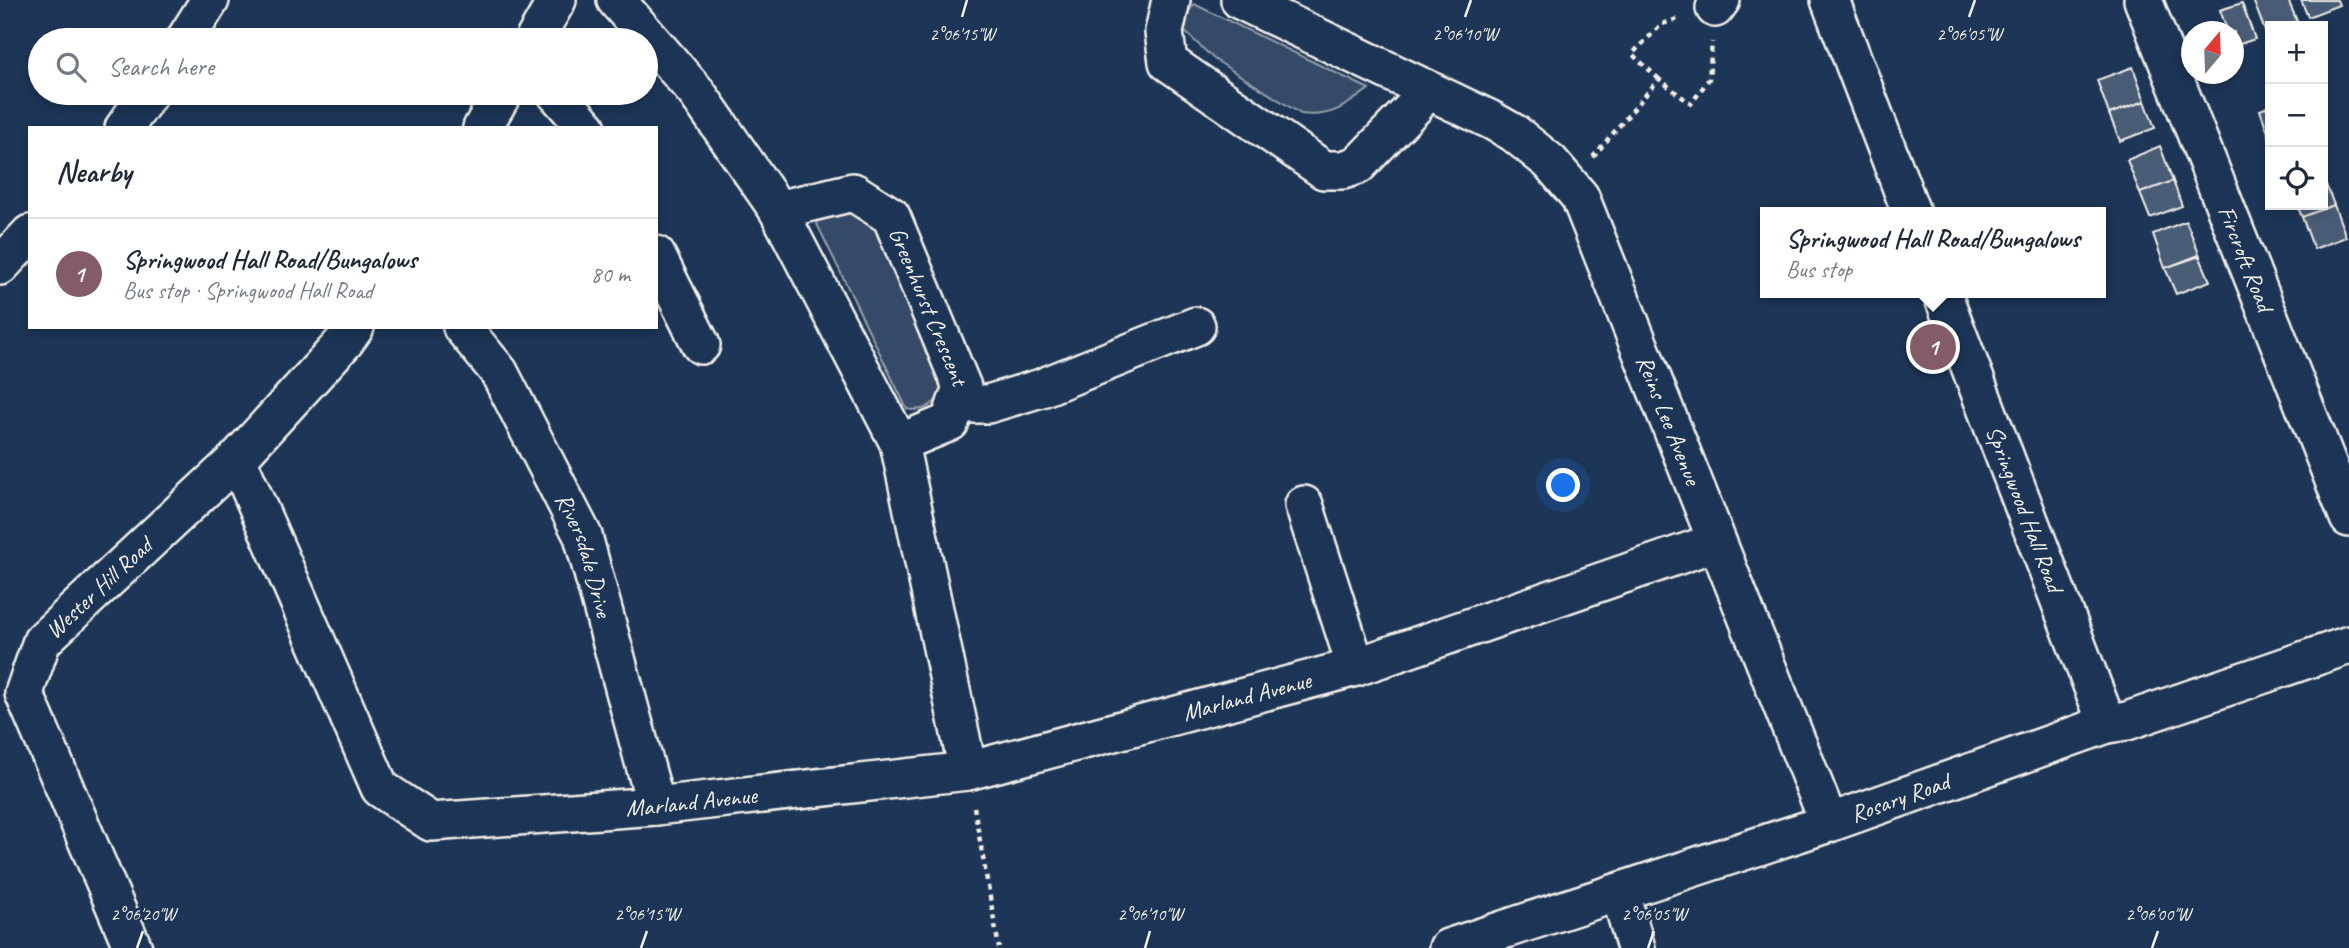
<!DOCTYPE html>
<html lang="en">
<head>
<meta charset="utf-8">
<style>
  body { margin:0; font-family:Caveat,sans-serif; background:#f2f2f3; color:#1f2937 }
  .controls { position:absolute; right:21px; top:21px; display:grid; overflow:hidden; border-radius:0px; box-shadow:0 4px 10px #0003 }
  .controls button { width:63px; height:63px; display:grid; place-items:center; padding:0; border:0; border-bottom:2px solid #e0e1e3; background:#fff; color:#1f2937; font:35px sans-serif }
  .compass { position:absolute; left:2181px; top:21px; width:63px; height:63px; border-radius:50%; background:#fff; box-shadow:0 4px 10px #0003; rotate:19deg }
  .you { position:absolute; left:1564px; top:486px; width:24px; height:24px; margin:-18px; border:5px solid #fff; border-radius:50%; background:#1a73e8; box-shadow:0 0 0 10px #1a73e833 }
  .badge { display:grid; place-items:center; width:46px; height:46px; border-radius:50%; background:#845c67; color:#fff; font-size:23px; font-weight:700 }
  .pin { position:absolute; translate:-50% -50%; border:4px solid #fff; box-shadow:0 2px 7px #0006 }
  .popup { position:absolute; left:1760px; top:207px; width:346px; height:91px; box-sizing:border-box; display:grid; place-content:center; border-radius:0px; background:#fff; filter:drop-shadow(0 2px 5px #0005); font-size:23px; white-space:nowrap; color:#747a83 }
  .popup b { font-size:26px; color:#1f2937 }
  .popup::after { content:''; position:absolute; left:50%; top:100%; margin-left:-14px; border:14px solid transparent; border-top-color:#fff }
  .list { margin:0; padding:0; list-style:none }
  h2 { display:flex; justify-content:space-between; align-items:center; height:91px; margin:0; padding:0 28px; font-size:30px }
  h2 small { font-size:23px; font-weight:400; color:#747a83 }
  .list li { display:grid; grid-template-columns:46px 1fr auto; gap:21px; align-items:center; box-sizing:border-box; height:112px; padding:0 28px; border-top:2px solid #e0e1e3 }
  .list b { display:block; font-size:26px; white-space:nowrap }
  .list p { margin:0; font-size:23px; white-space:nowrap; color:#747a83 }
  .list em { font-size:23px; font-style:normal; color:#747a83 }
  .icon { flex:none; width:38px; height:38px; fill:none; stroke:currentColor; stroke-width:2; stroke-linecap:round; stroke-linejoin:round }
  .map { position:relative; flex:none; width:2349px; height:948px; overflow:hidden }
  .search { position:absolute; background:#fff; box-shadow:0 4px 10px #0003; left:28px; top:28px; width:630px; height:77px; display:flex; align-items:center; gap:18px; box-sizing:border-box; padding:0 24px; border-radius:38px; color:#747a83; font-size:26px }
  .panel { position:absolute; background:#fff; box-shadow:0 4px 10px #0003; left:28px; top:126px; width:630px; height:203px; border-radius:0px }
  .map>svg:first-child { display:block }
  .green { fill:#354a67; stroke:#949ea8; stroke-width:2 }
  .building { fill:#485b74; stroke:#f4f1e8; stroke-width:2 }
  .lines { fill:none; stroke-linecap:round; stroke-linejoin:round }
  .minor-casing { stroke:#f4f1e8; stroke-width:42 }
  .path { stroke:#f4f1e8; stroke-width:4.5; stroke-dasharray:5 5; stroke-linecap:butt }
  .minor { stroke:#1d3557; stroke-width:37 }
  .ticks { fill:none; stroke:#f4f1e8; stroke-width:2.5 }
  .labels { text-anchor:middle; stroke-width:5; stroke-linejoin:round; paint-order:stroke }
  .street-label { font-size:24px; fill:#f4f1e8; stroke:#1d3557 }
  .ticks-label { font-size:18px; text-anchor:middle; fill:#f4f1e8; stroke:#1d3557; stroke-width:5; stroke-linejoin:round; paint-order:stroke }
</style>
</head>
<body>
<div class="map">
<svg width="2349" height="948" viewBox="0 0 2349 948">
  <rect width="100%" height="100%" fill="#1d3557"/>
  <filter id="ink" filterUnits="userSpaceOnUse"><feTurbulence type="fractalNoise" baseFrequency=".0143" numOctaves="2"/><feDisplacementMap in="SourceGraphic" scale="14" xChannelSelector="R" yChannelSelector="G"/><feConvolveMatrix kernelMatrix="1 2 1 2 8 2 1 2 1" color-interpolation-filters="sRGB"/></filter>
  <g filter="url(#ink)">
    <path class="green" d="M1194,4L1369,89C1346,106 1331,118 1301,114L1214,59L1179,26Z
      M839,208L870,215L946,375C944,396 931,414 907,409L817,224L823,214Z"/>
    <path class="building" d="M2253,0H2288L2297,21L2283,26H2270V31L2266,33Z
      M2301,0H2337L2339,5L2308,17Z
      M2242,3L2255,39L2234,46V32H2228L2220,10Z
      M2133,67L2145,101L2109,114L2097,80Z
      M2145,101L2155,128L2120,141L2109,114Z
      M2270,106V138L2260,110Z
      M2160,146L2173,181L2140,193L2127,160Z
      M2323,177L2334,205L2302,217L2297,205H2323Z
      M2173,181L2182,206L2150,218L2140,193Z
      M2334,205L2346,237L2314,249L2302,217Z
      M2186,221L2200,256L2165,268L2153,234Z
      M2199,255L2210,281L2176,294L2165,268Z"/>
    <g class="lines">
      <g class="minor-casing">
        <g id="minor">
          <path d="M616,0L697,93L778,210L899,443L968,771"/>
          <path d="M1171,0L1164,32L1168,62L1324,170H1343L1358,165L1415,106L1425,88"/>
          <path id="s1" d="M1240,0L1491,120L1514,133L1550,162L1580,197L1829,823"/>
          <path d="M1830,0L1911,212"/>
          <path id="s2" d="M2143,0L2349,518"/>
          <path d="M1715,8L1721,0"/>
          <path d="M185,40L210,0"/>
          <path d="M534,40L557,0"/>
          <path d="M556,93L587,128"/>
          <path d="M124,128L149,93"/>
          <path d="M482,128L503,93"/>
          <path id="s3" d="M778,210L853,192L891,216L962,387L950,422L899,443"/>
          <path d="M656,255L701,345"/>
          <path d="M0,266L30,234"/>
          <path id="s4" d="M1942,293L2107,724"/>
          <path id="s5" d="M462,327L499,372L583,536L656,806"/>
          <path d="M956,404H988L1041,388L1196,326"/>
          <path id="s6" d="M237,459L380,788L431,822L656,806L968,771L1356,667L1716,542"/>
          <path d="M1304,505L1356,667"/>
          <path d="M1620,893L1636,948"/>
          <path id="s7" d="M133,948L24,693L42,641L237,459L345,341L355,327"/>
          <path id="s8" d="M1448,948L1829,823L2107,724L2127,721L2349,645"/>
        </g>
      </g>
      <path class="path" d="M1659,79L1632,54L1662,24L1681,18
        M1593,157L1659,79L1691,104L1709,79L1712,42
        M974,807L999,948"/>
      <use href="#minor" class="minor"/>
    </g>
  </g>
  <path class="ticks" d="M962,17L967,0M1465,17L1471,0M1969,17L1975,0M137,948L143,931M641,948L647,931M1145,948L1150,931M1648,948L1654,931M2152,948L2158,931"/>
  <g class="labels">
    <g class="street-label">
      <text dy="8" stroke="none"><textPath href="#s2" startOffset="278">Fircroft Road</textPath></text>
      <text dy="8" stroke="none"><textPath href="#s3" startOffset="220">Greenhurst Crescent</textPath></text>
      <text dy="8" stroke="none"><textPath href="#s1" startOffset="637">Reins Lee Avenue</textPath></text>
      <text dy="8" stroke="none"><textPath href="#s4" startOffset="231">Springwood Hall Road</textPath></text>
      <text dy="8" stroke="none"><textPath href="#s5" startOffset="261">Riversdale Drive</textPath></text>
      <text dy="8" stroke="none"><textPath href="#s7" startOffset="410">Wester Hill Road</textPath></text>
      <text dy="8" stroke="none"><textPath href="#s6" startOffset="1248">Marland Avenue</textPath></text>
      <text dy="8" stroke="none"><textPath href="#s8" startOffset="476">Rosary Road</textPath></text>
      <text dy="8" stroke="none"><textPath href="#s6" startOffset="681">Marland Avenue</textPath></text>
    </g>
  </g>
  <g class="ticks-label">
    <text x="962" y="40">2°06'15"W</text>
    <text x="1465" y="40">2°06'10"W</text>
    <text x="1969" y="40">2°06'05"W</text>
    <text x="143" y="920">2°06'20"W</text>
    <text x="647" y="920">2°06'15"W</text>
    <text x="1150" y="920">2°06'10"W</text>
    <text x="1654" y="920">2°06'05"W</text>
    <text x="2158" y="920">2°06'00"W</text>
  </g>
</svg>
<div class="controls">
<button>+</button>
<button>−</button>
<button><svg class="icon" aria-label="locate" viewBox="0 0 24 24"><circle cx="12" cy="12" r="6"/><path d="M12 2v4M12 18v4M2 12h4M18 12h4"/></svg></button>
</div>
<svg class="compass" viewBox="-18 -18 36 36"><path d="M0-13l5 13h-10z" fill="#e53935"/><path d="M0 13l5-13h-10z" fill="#747a83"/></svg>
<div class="you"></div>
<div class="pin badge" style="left:1933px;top:347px">1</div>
<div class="popup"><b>Springwood Hall Road/Bungalows</b>Bus stop</div>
<div class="search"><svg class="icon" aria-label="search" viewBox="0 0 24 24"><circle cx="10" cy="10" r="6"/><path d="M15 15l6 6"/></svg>Search here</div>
<section class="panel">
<h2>Nearby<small></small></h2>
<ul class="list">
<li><span class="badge">1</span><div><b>Springwood Hall Road/Bungalows</b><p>Bus stop · Springwood Hall Road</p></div><em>80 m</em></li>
</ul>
</section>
</div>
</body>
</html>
